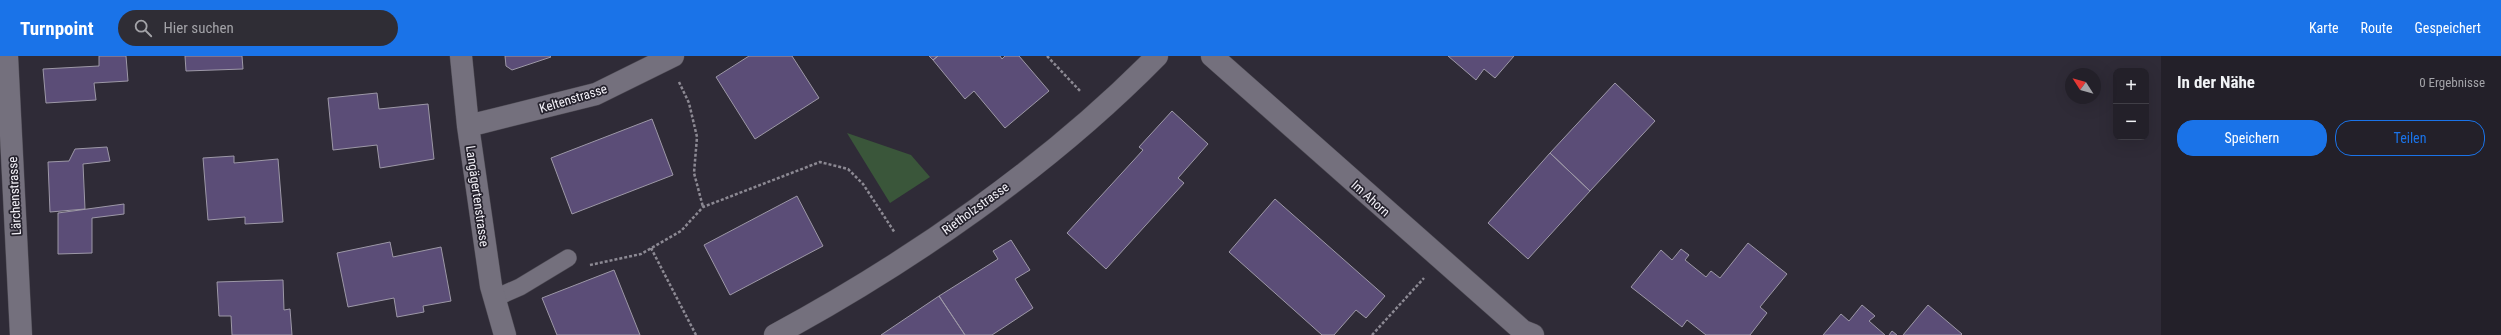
<!DOCTYPE html>
<html lang="de">
<head>
<meta charset="utf-8">
<style>
  body { margin:0; font-family:"Roboto Condensed",sans-serif; background:#2f2d35; color:#f1f3f6 }
  .controls { position:absolute; right:12px; top:12px; display:grid; overflow:hidden; border-radius:8px; box-shadow:0 4px 16px #0002 }
  .controls button { width:36px; height:36px; display:grid; place-items:center; padding:0; border:0; border-bottom:1px solid #403e46; background:#232029; color:#f1f3f6; font:20px sans-serif }
  .compass { position:absolute; left:2065px; top:12px; width:36px; height:36px; border-radius:50%; background:#232029; box-shadow:0 4px 16px #0002; rotate:306deg }
  .list { margin:0; padding:0; list-style:none }
  h2 { display:flex; justify-content:space-between; align-items:center; height:52px; margin:0; padding:0 16px; font-size:17px }
  h2 small { font-size:13px; font-weight:400; color:#a3a3a8 }
  .actions { display:flex; gap:8px; padding:12px 16px }
  .actions a { flex:1; padding:9px 0; border:1px solid #1a73e8; border-radius:16px; text-align:center; font-size:14px; color:#1a73e8 }
  .actions .main { background:#1a73e8; color:#fff }
  .icon { flex:none; width:22px; height:22px; fill:none; stroke:currentColor; stroke-width:2; stroke-linecap:round; stroke-linejoin:round }
  .map { position:relative; flex:none; width:2161px; height:279px; overflow:hidden }
  header { display:flex; align-items:center; gap:24px; box-sizing:border-box; height:56px; padding:0 20px; background:#1a73e8; color:#fff }
  header strong { font-size:19px }
  nav { display:flex; gap:22px; margin-inline-start:auto; font-size:14px }
  .search { width:280px; height:36px; background:#2f2d35; display:flex; align-items:center; gap:10px; box-sizing:border-box; padding:0 14px; border-radius:22px; color:#a3a3a8; font-size:15px }
  main { display:flex }
  aside { flex:1; background:#232029 }
  .map>svg:first-child { display:block }
  .green { fill:#3a563a }
  .building { fill:#5b4d77; stroke:#9d98a7 }
  .lines { fill:none; stroke-linecap:round; stroke-linejoin:round }
  .lane-casing { stroke:#4c4952; stroke-width:18 }
  .street-casing { stroke:#4c4952; stroke-width:23 }
  .path { stroke:#8c8993; stroke-width:2.5; stroke-dasharray:3 2; stroke-linecap:butt }
  .lane { stroke:#74707d; stroke-width:17 }
  .street { stroke:#74707d; stroke-width:22 }
  .labels { text-anchor:middle; stroke-width:3.5; stroke-linejoin:round; paint-order:stroke }
  .street-label { font-size:13px; fill:#f3f1f8; stroke:#25222d }
</style>
</head>
<body>
<header>
<strong>Turnpoint</strong>
<div class="search"><svg class="icon" aria-label="search" viewBox="0 0 24 24"><circle cx="10" cy="10" r="6"/><path d="M15 15l6 6"/></svg>Hier suchen</div>
<nav><a>Karte</a><a>Route</a><a>Gespeichert</a></nav>
</header>
<main>
<div class="map">
<svg width="2161" height="279" viewBox="0 0 2161 279">
  <rect width="100%" height="100%" fill="#2f2b37"/>
  <path class="green" d="M847,77L911,99L930,121L890,147Z"/>
  <path class="building" d="M99,0H126L128,25L94,27L96,44L46,47L43,13L99,10Z
    M185,0H242L243,13L186,15Z
    M505,0H550L551,1L512,14L506,10Z
    M749,0H792L819,42L755,83L716,21Z
    M929,0H938L933,4Z
    M938,0H1000L1002,3L1005,0H1019L1049,35L1005,72L974,35L965,43L933,4Z
    M1448,0H1514L1495,22L1484,13L1476,24Z
    M1615,27L1655,65L1590,135L1550,97Z
    M377,37L379,53L428,48L434,103L380,112L377,89L333,94L328,42Z
    M1172,55L1208,88L1178,122L1184,127L1106,213L1067,177L1143,94L1139,91Z
    M652,63L673,119L572,158L551,102Z
    M107,91L110,105L83,108L85,153L50,156L48,106L69,105L75,93Z
    M1550,97L1590,135L1528,203L1488,167Z
    M234,100V107L278,103L283,166L245,168V161L208,164L203,102Z
    M797,140L823,190L730,239L704,189Z
    M1275,143L1385,240L1366,262L1356,254L1334,279H1322L1229,196Z
    M124,148V158L92,162V197L58,198V157Z
    M1011,184L1030,214L1015,223L1033,252L992,279H965L939,240L998,203L993,195Z
    M390,186L393,201L441,191L451,245L423,250L424,256L397,261L394,242L348,251L337,197Z
    M1748,187L1787,218L1760,251L1767,257L1750,279H1706L1687,264L1682,271L1631,231L1661,194L1672,204L1681,193L1689,199L1685,204L1706,221L1711,215L1720,222Z
    M614,214L640,279H557L542,242Z
    M283,224L284,254L290,253L292,279H232L231,260H219L217,226Z
    M939,240L965,279H881Z
    M1862,249L1875,260L1869,265L1885,279H1823L1841,258L1849,265Z
    M1928,249L1962,278L1961,279H1903Z
    M1892,275L1897,279H1889Z"/>
  <g class="lines">
    <g class="lane-casing">
      <path id="lane" d="M495,242L520,231L568,202"/>
    </g>
    <g class="street-casing">
      <path id="street" d="M7,0L21,279
        M461,0L468,70L491,230L505,279
        M1212,0L1523,275L1533,279
        M468,70L596,38L673,0
        M775,279C910,206 1049,110 1157,0"/>
    </g>
    <path class="path" d="M1047,0L1081,36
      M679,26L689,47L697,81L694,117L703,151
      M651,192L696,279
      M590,209L641,198L681,175L703,151L820,106L848,113L863,128L895,177
      M1372,279L1424,222"/>
    <use href="#lane" class="lane"/>
    <use href="#street" class="street"/>
  </g>
  <g class="labels">
    <g class="street-label">
      <text transform="translate(573 42) rotate(-17)" y="5">Keltenstrasse</text>
      <text transform="translate(14 140) rotate(-93)" y="5">Lärchenstrasse</text>
      <text transform="translate(478 140) rotate(82)" y="5">Langägertenstrasse</text>
      <text transform="translate(1371 142) rotate(42)" y="5">Im Ahorn</text>
      <text transform="translate(975 152) rotate(-36)" y="5">Rietholzstrasse</text>
    </g>
  </g>
</svg>
<div class="controls">
<button>+</button>
<button>−</button>
</div>
<svg class="compass" viewBox="-18 -18 36 36"><path d="M0-13l5 13h-10z" fill="#e53935"/><path d="M0 13l5-13h-10z" fill="#a3a3a8"/></svg>
</div>
<aside>
<h2>In der Nähe<small>0 Ergebnisse</small></h2>
<ul class="list">
</ul>
<div class="actions"><a class="main">Speichern</a><a>Teilen</a></div>
</aside>
</main>
</body>
</html>
